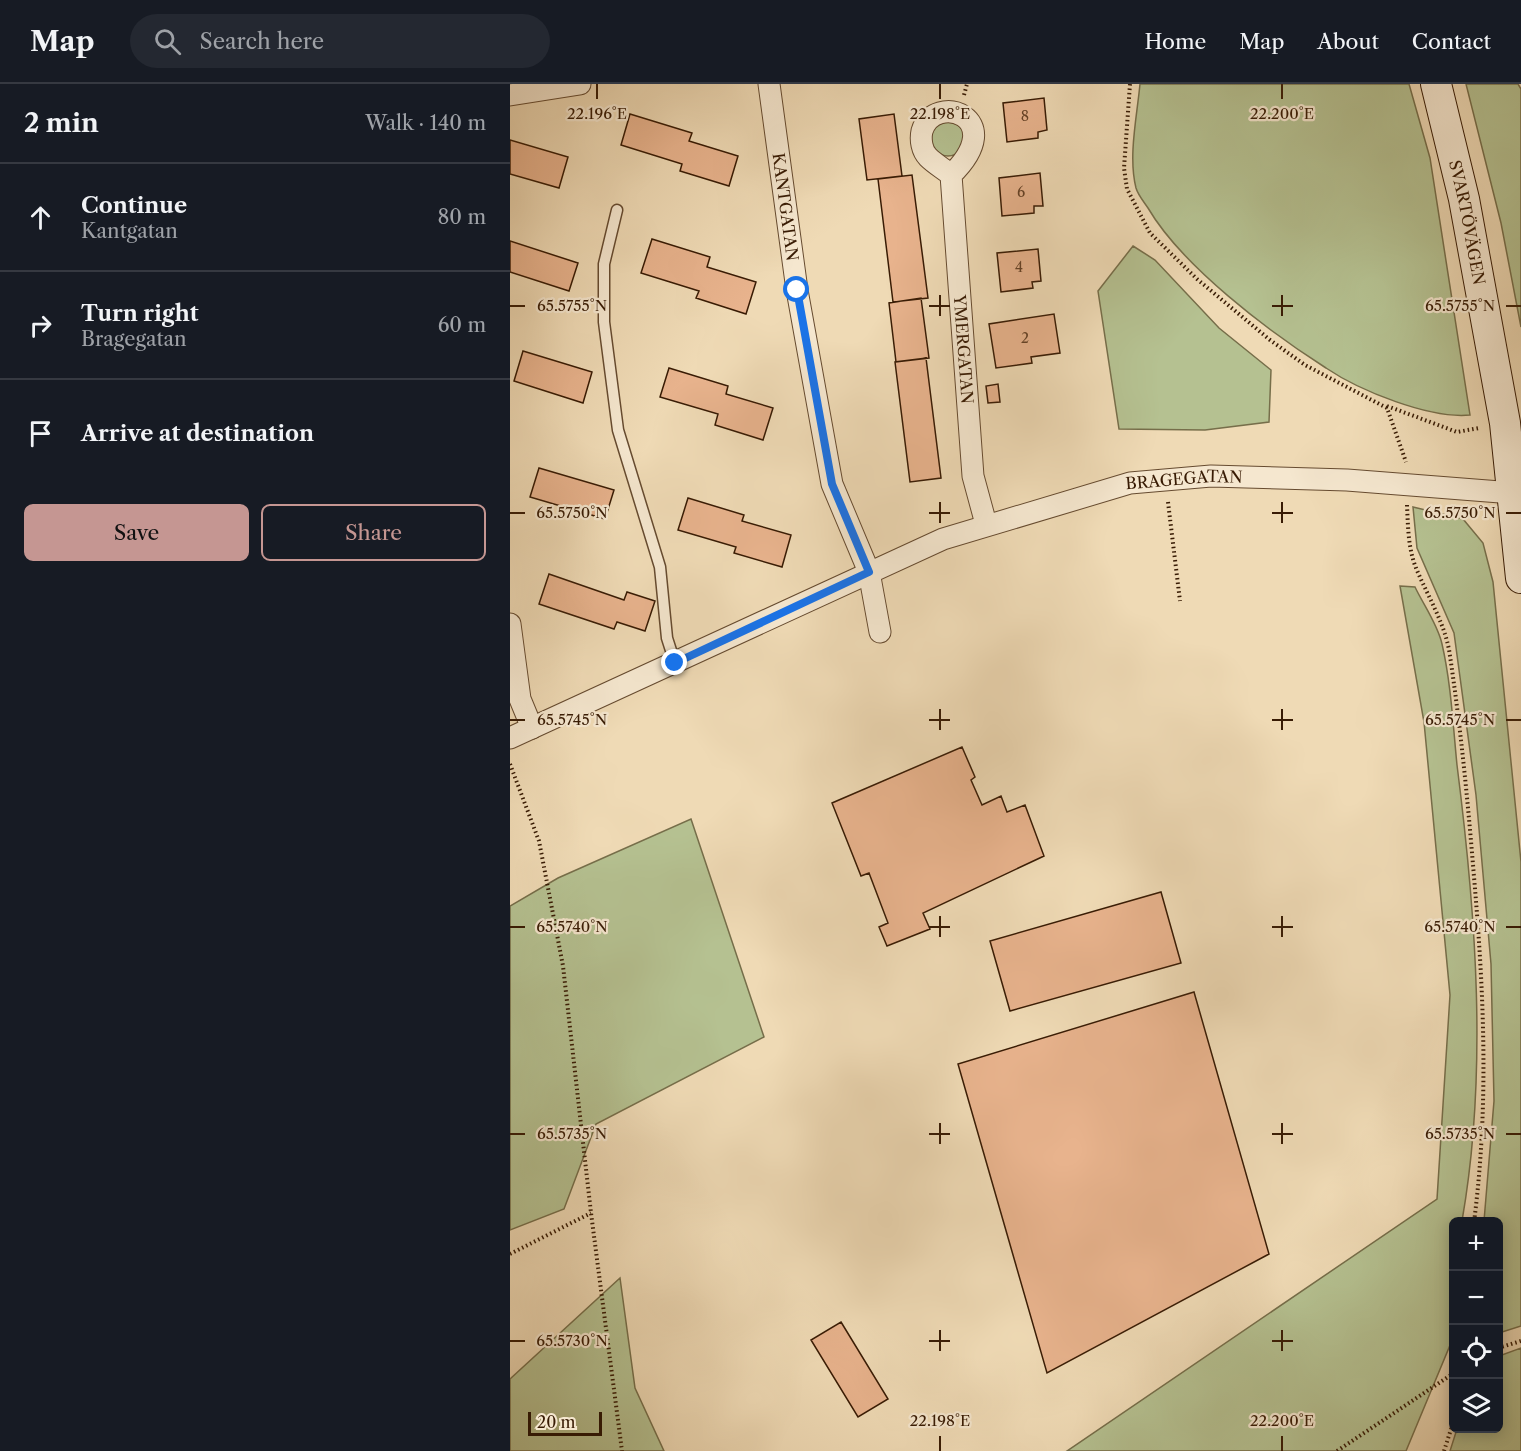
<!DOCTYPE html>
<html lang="en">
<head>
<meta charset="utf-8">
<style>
  body { margin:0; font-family:"Libre Caslon Text",serif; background:#242831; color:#f1f3f6 }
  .controls { position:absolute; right:18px; bottom:18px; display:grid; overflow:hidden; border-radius:9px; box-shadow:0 3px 15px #0003 }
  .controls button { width:54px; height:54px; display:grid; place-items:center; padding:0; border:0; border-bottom:2px solid #363941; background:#171b24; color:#f1f3f6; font:30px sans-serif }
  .scale { position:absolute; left:18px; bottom:15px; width:74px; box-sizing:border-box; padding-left:6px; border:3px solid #381b04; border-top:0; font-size:16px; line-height:21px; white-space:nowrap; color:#381b04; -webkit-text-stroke:4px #f5e7cf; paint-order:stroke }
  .stop { position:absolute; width:18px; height:18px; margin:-14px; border:4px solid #1a73e8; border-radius:50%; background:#fff }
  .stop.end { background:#1a73e8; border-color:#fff; box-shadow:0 2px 6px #0008 }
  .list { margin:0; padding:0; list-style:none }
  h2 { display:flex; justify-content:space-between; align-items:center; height:78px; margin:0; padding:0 24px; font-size:26px }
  h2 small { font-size:20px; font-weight:400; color:#9ea1a6 }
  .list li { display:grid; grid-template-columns:39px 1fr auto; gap:18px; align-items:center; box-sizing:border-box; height:108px; padding:0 24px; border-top:2px solid #363941 }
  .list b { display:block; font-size:22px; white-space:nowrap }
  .list p { margin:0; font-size:20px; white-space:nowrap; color:#9ea1a6 }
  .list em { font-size:20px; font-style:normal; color:#9ea1a6 }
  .actions { display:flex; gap:12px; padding:18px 24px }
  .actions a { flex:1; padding:14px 0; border:2px solid #c59692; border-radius:9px; text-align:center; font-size:21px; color:#c59692 }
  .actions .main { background:#c59692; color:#111 }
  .icon { flex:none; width:33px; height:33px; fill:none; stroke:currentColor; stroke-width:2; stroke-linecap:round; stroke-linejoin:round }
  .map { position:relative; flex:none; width:1011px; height:1367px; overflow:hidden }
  header { display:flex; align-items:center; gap:36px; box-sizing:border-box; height:84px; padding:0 30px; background:#171b24; border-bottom:2px solid #363941 }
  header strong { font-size:28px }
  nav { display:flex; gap:33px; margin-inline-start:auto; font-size:21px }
  .search { width:420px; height:54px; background:#242831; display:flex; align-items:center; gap:15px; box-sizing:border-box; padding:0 21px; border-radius:33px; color:#9ea1a6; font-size:22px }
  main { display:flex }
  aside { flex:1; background:#171b24 }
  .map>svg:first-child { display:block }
  .green { fill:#b5c191; stroke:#766e4a; stroke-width:1.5 }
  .building { fill:#e8b38d; stroke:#381b04; stroke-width:1.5 }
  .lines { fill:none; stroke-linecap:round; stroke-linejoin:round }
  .service-casing { stroke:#664b30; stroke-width:13 }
  .minor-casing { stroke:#664b30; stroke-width:23 }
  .secondary-casing { stroke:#381b04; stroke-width:32 }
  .path { stroke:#381b04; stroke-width:4; stroke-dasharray:1.5 3; stroke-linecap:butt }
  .service { stroke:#f5e7cf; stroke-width:10 }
  .minor { stroke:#f5e7cf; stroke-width:21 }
  .secondary { stroke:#f5e7cf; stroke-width:30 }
  .route { stroke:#1a73e8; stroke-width:8 }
  .ticks { fill:none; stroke:#381b04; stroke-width:2 }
  .labels { text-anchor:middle; stroke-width:4.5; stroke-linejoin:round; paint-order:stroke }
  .number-label { font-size:14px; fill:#644126 }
  .street-label { font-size:16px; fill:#381b04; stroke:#f5e7cf }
  .ticks-label { font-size:15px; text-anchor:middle; fill:#381b04; stroke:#f5e7cf; stroke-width:4.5; stroke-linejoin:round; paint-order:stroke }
</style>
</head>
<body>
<header>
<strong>Map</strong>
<div class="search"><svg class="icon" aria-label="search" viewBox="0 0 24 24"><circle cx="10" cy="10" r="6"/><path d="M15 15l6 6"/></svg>Search here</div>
<nav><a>Home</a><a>Map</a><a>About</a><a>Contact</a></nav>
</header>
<main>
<aside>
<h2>2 min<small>Walk · 140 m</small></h2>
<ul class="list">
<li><svg class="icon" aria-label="ahead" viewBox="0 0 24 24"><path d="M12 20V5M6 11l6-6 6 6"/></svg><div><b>Continue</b><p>Kantgatan</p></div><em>80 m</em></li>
<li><svg class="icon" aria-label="right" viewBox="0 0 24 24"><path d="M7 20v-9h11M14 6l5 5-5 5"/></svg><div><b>Turn right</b><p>Bragegatan</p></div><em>60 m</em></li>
<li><svg class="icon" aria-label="arrive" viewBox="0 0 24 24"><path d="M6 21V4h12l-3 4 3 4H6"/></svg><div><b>Arrive at destination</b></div></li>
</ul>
<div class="actions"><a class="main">Save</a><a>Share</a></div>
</aside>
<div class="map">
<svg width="1011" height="1367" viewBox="0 0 1011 1367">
  <rect width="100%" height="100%" fill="#efdab5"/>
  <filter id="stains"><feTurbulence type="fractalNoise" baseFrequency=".00333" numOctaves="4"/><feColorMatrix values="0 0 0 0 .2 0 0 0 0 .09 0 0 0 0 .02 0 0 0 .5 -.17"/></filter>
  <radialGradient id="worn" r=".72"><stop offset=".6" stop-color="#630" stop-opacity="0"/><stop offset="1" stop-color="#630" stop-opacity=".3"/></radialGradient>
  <path class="green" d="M630,0H899L920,74L960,331C920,335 850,307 816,284C758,247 672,182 638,124C634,118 628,111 626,104C618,73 627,32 630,0Z
    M956,0H1008L1011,5V243L991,139Z
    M421 55a17 17 0 1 1 34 0a17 17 0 1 1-34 0Z
    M623,162L645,176L709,244L761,286L759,338L695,346L609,345L588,207Z
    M903,423L953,435L973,459L983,498L1011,778V1242L989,1249L988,1138L974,1137L984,1017L981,880L966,711L944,549L907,464Z
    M890,502L905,503C913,520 928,541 932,560C941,599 943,641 947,681C966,830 978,989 952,1137L944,1138L943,1254L896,1367H557L927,1115L940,911L914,638Z
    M181,735L254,953L86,1040L54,1125L0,1146V822L48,794Z
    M110,1194L125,1304L154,1367H0V1295Z
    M1011,1264V1367H940L947,1345L988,1344L989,1272Z"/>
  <path class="building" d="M534,14L537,46L528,48V54L497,58L493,19Z
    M120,30L182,49L179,57L228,72L219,102L170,87L172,80L111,61Z
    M384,30L392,92L357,96L349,35Z
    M0,56L58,73L49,104L0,90Z
    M530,89L533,122H524V129L492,132L489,94Z
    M402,91L418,214L383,218L368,95Z
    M142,155L200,173L197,183L246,198L236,230L186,214L189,207L131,189Z
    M0,157L68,179L59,207L0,188Z
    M528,165L531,197L522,198L523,204L491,208L487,169Z
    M411,214L419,274L386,278L379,219Z
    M544,230L550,269L521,273L522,279L486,284L479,240Z
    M13,267L82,288L73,319L4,297Z
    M416,274L431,394L400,398L385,278Z
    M159,284L218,302L216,310L263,324L253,356L205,341L208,330L150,313Z
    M488,300L490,318L478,319L476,302Z
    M29,384L104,406L95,435L20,413Z
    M178,414L234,431L232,437L281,451L272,483L224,469L226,463L168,446Z
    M39,490L114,516L117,508L145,517L135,547L107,538L104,545L29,520Z
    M452,663L465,693L461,696L472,721L491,712L497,728L515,721L534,772L413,829L420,845L377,862L369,843L378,839L359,789L351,792L322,719Z
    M651,808L671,879L500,927L480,857Z
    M684,908L759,1170L537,1289L448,980Z
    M331,1238L378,1315L348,1333L301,1256Z"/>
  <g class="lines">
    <g class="service-casing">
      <path id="service" d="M107,126L94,180V238L108,346L150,483L157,554L165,579"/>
    </g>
    <g class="minor-casing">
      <g id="minor">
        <path id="s1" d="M259,0L287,206L322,400L359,488L370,548"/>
        <path d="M0,11L70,0"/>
        <path id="s2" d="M441,91C501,33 424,7 412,47C410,56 412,67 418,73C425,80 434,85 441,91L463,392L476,440"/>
        <path d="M0,540L10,615L22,644"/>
        <path id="s3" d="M0,654L433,455L620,399L701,392L837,396L1003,409"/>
      </g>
    </g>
    <g class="secondary-casing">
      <g id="secondary">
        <path id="s4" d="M926,0L954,115L995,339L1011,494"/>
      </g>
    </g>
    <path class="path" d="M620,0L614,84L617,105L640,149L687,195L760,256L795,281L877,324L896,378
      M454,11L457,0
      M877,322L947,348L969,344
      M658,418L670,517
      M897,421C898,442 898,464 906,484C918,513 936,541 940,572C951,646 958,719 964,793C974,909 979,1022 964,1138
      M0,680L29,757L53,882L81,1129L112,1367
      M0,1170L81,1129
      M988,1264L1011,1257
      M827,1367L944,1289
      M934,1367L944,1336"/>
    <use href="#service" class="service"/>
    <use href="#minor" class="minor"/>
    <use href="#secondary" class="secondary"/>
  </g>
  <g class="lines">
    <path class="route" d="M165,579L359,488L322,400L287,206"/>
  </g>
  <path class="ticks" d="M87,0V15M430,0V15M772,0V15M430,211V232M772,211V232M0,222H15M419,222H440M762,222H783M996,222H1011M430,418V439M772,418V439M0,429H15M419,429H440M762,429H783M996,429H1011M430,625V646M772,625V646M0,636H15M419,636H440M762,636H783M996,636H1011M430,832V853M772,832V853M0,843H15M419,843H440M762,843H783M996,843H1011M430,1039V1060M772,1039V1060M0,1050H15M419,1050H440M762,1050H783M996,1050H1011M430,1246V1267M772,1246V1267M0,1257H15M419,1257H440M762,1257H783M430,1352V1367M772,1352V1367"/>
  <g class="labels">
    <g class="number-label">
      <text x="515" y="37">8</text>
      <text x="511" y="113">6</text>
      <text x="509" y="188">4</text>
      <text x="515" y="259">2</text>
    </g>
    <g class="street-label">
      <text dy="6" stroke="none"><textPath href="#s1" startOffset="124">KANTGATAN</textPath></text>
      <text dy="6" stroke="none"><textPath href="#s4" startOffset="142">SVARTÖVÄGEN</textPath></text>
      <text dy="6" stroke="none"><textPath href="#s2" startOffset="352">YMERGATAN</textPath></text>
      <text dy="6" stroke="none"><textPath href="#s3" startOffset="726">BRAGEGATAN</textPath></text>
    </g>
  </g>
  <g class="ticks-label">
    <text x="87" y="35">22.196°E</text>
    <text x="430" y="35">22.198°E</text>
    <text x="772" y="35">22.200°E</text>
    <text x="62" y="227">65.5755°N</text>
    <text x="950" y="227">65.5755°N</text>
    <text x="62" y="434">65.5750°N</text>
    <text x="950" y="434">65.5750°N</text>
    <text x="62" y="641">65.5745°N</text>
    <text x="950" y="641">65.5745°N</text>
    <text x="62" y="848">65.5740°N</text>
    <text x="950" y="848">65.5740°N</text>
    <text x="62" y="1055">65.5735°N</text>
    <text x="950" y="1055">65.5735°N</text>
    <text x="62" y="1262">65.5730°N</text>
    <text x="430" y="1342">22.198°E</text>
    <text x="772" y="1342">22.200°E</text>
  </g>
  <rect width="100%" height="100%" filter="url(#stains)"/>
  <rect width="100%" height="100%" fill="url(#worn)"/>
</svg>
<div class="controls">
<button>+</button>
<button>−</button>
<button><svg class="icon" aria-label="locate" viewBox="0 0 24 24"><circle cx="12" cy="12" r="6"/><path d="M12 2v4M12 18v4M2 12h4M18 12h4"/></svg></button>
<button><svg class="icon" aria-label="layers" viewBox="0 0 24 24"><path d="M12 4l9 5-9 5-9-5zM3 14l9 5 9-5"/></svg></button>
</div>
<div class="scale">20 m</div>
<div class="stop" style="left:287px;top:206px"></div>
<div class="stop end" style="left:165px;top:579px"></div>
</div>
</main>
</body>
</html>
